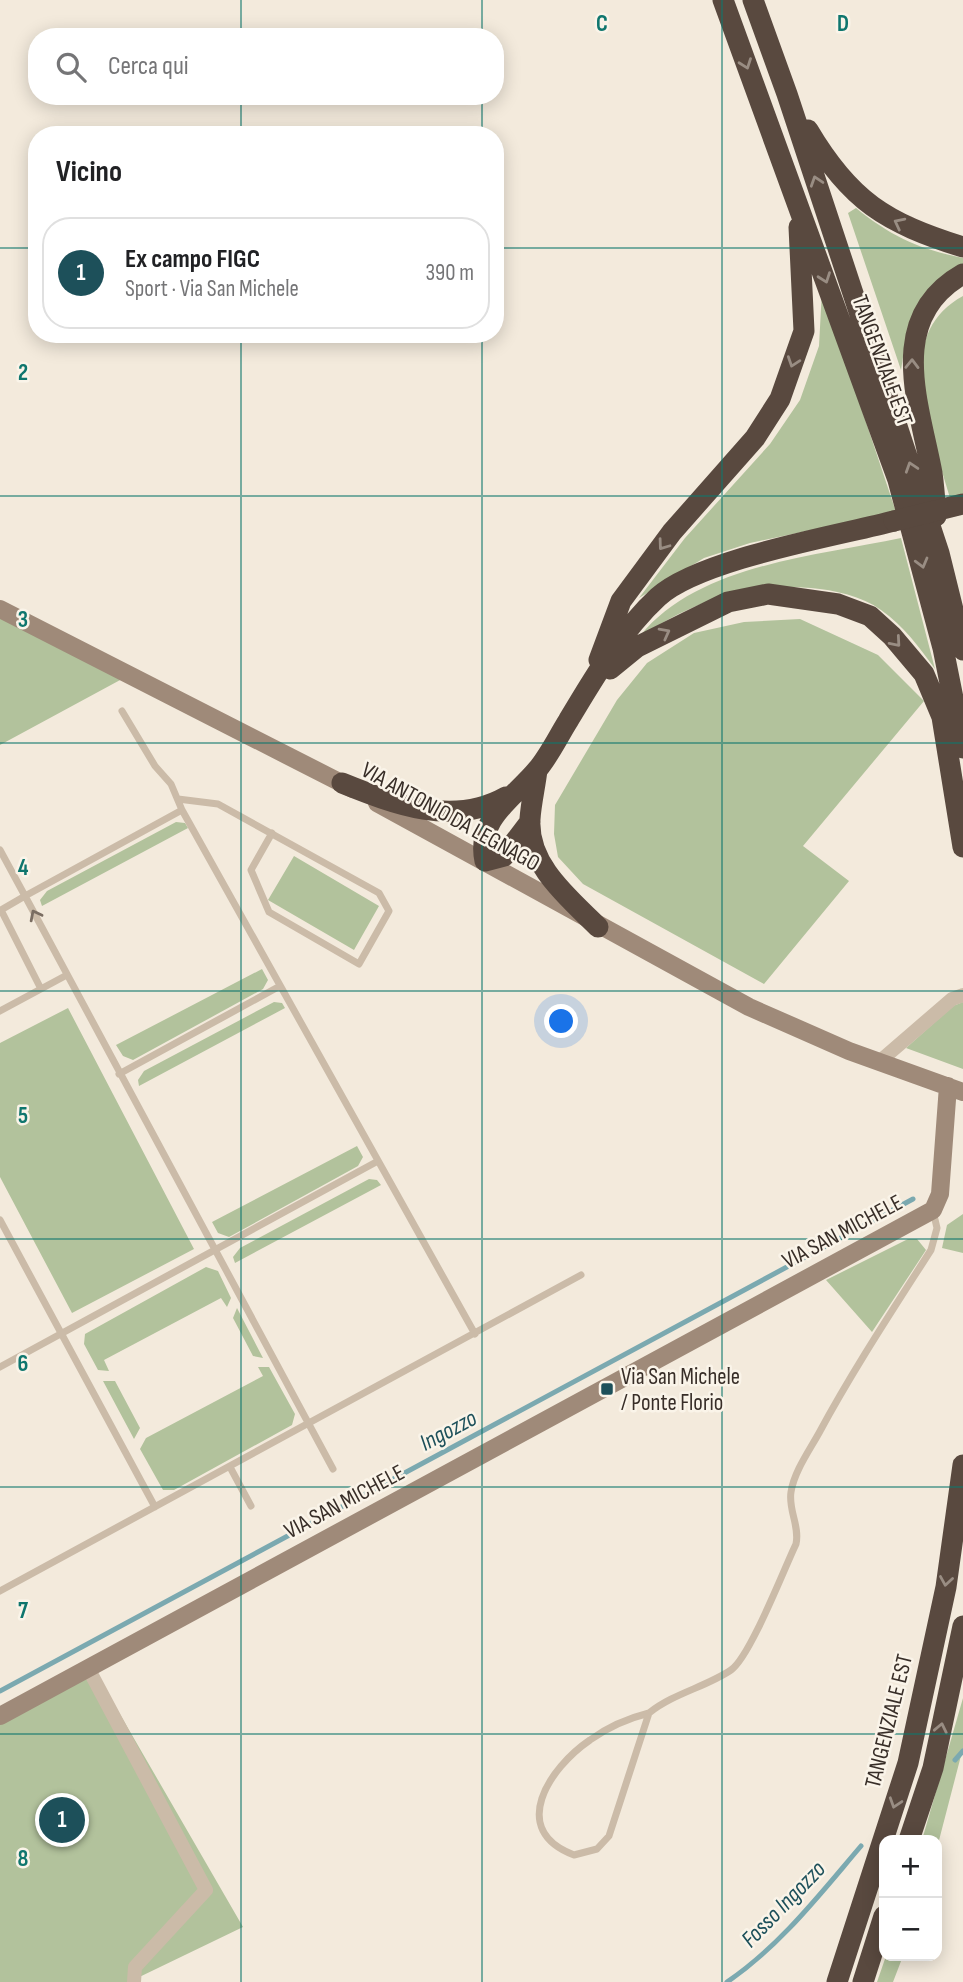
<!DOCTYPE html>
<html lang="it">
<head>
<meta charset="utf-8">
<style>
  body { margin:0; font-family:"Sofia Sans Condensed",sans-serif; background:#f2f2f2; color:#202124 }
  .controls { position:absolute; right:21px; bottom:21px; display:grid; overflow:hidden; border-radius:14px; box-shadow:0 4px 18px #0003 }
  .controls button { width:63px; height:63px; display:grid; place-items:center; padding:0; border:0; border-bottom:2px solid #e0e0e0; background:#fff; color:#202124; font:35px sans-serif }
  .you { position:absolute; left:562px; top:1022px; width:24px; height:24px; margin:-18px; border:5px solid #fff; border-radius:50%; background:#1a73e8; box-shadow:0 0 0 10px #1a73e833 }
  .badge { display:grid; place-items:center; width:46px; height:46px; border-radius:50%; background:#1d505a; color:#fff; font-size:23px; font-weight:700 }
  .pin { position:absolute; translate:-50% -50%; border:4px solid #fff; box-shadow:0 2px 7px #0006 }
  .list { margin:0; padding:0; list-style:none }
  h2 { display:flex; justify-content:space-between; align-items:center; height:91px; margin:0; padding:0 28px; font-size:30px }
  h2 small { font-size:23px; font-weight:400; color:#757577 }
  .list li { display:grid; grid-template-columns:46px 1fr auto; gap:21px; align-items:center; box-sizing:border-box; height:112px; margin:0 14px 14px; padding:0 14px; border:2px solid #e0e0e0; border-radius:28px }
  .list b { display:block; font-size:26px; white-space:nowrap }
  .list p { margin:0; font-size:23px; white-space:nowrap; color:#757577 }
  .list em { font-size:23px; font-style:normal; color:#757577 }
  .icon { flex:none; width:38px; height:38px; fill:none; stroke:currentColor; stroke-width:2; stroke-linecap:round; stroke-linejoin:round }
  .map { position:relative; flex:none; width:963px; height:1982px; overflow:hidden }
  .search { position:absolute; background:#fff; box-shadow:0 4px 18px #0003; left:28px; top:28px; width:476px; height:77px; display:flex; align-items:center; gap:18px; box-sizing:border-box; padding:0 24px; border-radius:28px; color:#757577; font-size:26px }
  .panel { position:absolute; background:#fff; box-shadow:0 4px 18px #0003; left:28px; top:126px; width:476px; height:217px; border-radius:28px }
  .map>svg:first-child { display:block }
  .green { fill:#b2c29c }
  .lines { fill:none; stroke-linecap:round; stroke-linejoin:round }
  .stream { stroke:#7ba9b0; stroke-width:5 }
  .lane { stroke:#cbbba8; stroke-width:7 }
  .street { stroke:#cbbba8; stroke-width:14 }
  .secondary { stroke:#9f8a79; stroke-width:18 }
  .highway { stroke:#59493f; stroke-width:21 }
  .highway-bridge { stroke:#59493f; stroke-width:21 }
  .oneway { stroke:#998d83 }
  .oneway2 { stroke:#7a6d62 }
  .grid { fill:none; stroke:#0f766e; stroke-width:2; stroke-opacity:0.55 }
  .poi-dot { fill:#1d505a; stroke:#faf4e9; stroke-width:2.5 }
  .labels { text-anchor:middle; stroke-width:5; stroke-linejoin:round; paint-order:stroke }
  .street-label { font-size:23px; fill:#382e28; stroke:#faf4e9 }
  .poi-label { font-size:23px; fill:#382e28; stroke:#faf4e9; text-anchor:start }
  .water-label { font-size:24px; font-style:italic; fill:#1d505a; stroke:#faf4e9 }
  .grid-label { font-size:23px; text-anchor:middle; font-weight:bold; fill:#0f766e; stroke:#faf4e9; stroke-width:5; stroke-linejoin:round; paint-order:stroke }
</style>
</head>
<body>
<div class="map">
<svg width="963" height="1982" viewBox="0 0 963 1982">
  <rect width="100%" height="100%" fill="#f3eadc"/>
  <path class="green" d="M856,208C892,237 919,249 963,258V271L905,344L901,370L848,213Z
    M822,290L896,512L750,543L704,558L639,598L685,538L770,444L800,400L819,346Z
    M963,296V494L950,498C933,436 888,337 963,296Z
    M901,538L935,669C919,647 904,626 881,610C862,596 834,590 811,588C744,582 697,601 640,636C698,564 817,556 901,538Z
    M0,617L122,679L0,745Z
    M800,619L878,655L924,701L803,846L849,881L764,984L583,884L558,857L554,834L555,805L617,700L647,663L694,633L744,622Z
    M176,822L185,823L188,828L42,906L40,900L47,891Z
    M294,856L379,906L354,950L268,900Z
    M262,969L268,980L263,989L133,1060L123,1056L116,1045Z
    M274,1002L282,1003L285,1008L139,1086L138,1080L144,1071Z
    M963,1002V1069L906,1048L953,1006Z
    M68,1008L194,1249L72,1313L0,1177V1043Z
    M357,1146L363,1157L358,1166L229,1237L218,1233L212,1222Z
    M369,1179L377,1180L381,1185L235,1263L233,1257L240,1248Z
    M963,1214V1253L942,1248L947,1225Z
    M908,1239H917L926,1250L872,1332L826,1280Z
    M206,1267L218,1271L231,1298L227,1307L221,1298L104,1360L109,1371L98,1370L84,1344L85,1334Z
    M237,1308L263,1358L253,1356L233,1318Z
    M258,1367H269L295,1414L292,1425L174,1490H163L140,1449L146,1438L263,1376Z
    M103,1381H115L140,1428L134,1439Z
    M88,1668L99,1678L243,1927L129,1982H0V1720Z
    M963,1698V1748L937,1848V1840H922Z
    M886,1956H903L893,1982H877Z"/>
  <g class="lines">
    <path class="stream" d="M0,1691L913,1199
      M955,1760L963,1751
      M727,1982C780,1946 820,1894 861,1846"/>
    <path class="lane" d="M122,711L155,766L171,784L182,810L475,1334
      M178,799L218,804L379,893L389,911L359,964L269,912L251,870L272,833
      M0,850L25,896L182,810
      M41,989L1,910L25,896L333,1469
      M0,1011L65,976
      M119,1074L280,986
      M0,1220L155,1507
      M0,1367L378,1161
      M230,1467L251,1506
      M0,1591L581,1275
      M649,1713C629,1718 608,1727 590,1740C549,1768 508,1830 574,1855L597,1849L609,1836L649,1713C674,1693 706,1687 731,1670C750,1657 784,1569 796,1544C800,1526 788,1510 791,1492C794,1472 809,1451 819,1433C853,1370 892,1311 931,1250L937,1228L933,1211"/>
    <path class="street" d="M879,1062L952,999L963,995
      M88,1668L206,1890L135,1967L134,1982"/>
    <path class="secondary" d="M0,609L353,789
      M377,803L749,1007L849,1051L963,1092
      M0,1716L933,1210L940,1194L948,1086"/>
    <path class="highway" d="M723,0L898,480L943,648L963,748
      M753,0L787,94L939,553L963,650
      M808,130C850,201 886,223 963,247
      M936,516C935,501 934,487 932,473C919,404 885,318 963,274
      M599,660L621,601L672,532L755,438L780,399L804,331L799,227
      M610,669L637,647L728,602L768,594L838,604L870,616L892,636L924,674L942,717L963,847
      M537,770C535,787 531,803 530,819C527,865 569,898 598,927
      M342,783C394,804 453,827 506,797
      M530,822L504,856L485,861C476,818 513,799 537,770C549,756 558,737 568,721C593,679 622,630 658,597C700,559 836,536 894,521
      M909,1840L933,1768L963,1626
      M837,1982L908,1763L946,1587L963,1465
      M863,1982L884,1916"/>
    <path class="highway-bridge" d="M894,521L963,504"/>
  </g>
  <defs><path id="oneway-chevron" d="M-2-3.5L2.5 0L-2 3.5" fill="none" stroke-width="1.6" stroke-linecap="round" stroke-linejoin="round" transform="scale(1.75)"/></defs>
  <g class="oneway">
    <use href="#oneway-chevron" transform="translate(746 64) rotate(70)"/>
    <use href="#oneway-chevron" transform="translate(816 181) rotate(-108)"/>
    <use href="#oneway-chevron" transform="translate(899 223) rotate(-153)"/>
    <use href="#oneway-chevron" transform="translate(825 278) rotate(70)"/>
    <use href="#oneway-chevron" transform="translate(793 362) rotate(109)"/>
    <use href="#oneway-chevron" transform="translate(912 364) rotate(-89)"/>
    <use href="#oneway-chevron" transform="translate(911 467) rotate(-108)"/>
    <use href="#oneway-chevron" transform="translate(663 545) rotate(126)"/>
    <use href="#oneway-chevron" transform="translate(922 563) rotate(75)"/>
    <use href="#oneway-chevron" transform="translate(665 633) rotate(-28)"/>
    <use href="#oneway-chevron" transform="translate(896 642) rotate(49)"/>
    <use href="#oneway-chevron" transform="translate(946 1581) rotate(99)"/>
    <use href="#oneway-chevron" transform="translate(941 1728) rotate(-78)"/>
    <use href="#oneway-chevron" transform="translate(895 1803) rotate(108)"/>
  </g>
  <use class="oneway2" href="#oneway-chevron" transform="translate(35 915) rotate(-117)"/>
  <path class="grid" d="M241,0V37M482,0V37M722,0V1982M241,96V135M482,96V135M0,248H37M495,248H963M241,334V1982M482,334V1982M0,496H963M0,743H963M0,991H963M0,1239H963M0,1487H963M0,1734H963"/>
  <rect class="poi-dot" x="600" y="1382" width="14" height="14" rx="3.5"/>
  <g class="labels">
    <g class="street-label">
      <text transform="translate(883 360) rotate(70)" y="8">TANGENZIALE EST</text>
      <text transform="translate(451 816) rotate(29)" y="8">VIA ANTONIO DA LEGNAGO</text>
      <text transform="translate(842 1231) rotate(-28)" y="8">VIA SAN MICHELE</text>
      <text transform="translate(344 1501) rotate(-28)" y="8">VIA SAN MICHELE</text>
      <text transform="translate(888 1721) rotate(-76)" y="8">TANGENZIALE EST</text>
    </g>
    <g class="poi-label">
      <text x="621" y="1384">Via San Michele<tspan x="621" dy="26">/ Ponte Florio</tspan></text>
    </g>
    <g class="water-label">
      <text transform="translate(448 1430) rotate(-28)" y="8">Ingozzo</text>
      <text transform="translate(783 1904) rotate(-46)" y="8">Fosso Ingozzo</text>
    </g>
  </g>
  <g class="grid-label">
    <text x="602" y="31">C</text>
    <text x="843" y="31">D</text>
    <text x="23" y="380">2</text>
    <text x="23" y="627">3</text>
    <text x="23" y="875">4</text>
    <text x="23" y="1123">5</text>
    <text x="23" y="1371">6</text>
    <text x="23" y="1618">7</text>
    <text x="23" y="1866">8</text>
  </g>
</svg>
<div class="controls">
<button>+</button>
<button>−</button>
</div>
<div class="you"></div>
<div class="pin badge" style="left:62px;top:1820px">1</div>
<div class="search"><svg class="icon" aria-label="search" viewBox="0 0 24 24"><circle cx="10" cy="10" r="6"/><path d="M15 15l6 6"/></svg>Cerca qui</div>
<section class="panel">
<h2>Vicino<small></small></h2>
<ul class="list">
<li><span class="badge">1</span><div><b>Ex campo FIGC</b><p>Sport · Via San Michele</p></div><em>390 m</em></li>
</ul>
</section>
</div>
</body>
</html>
